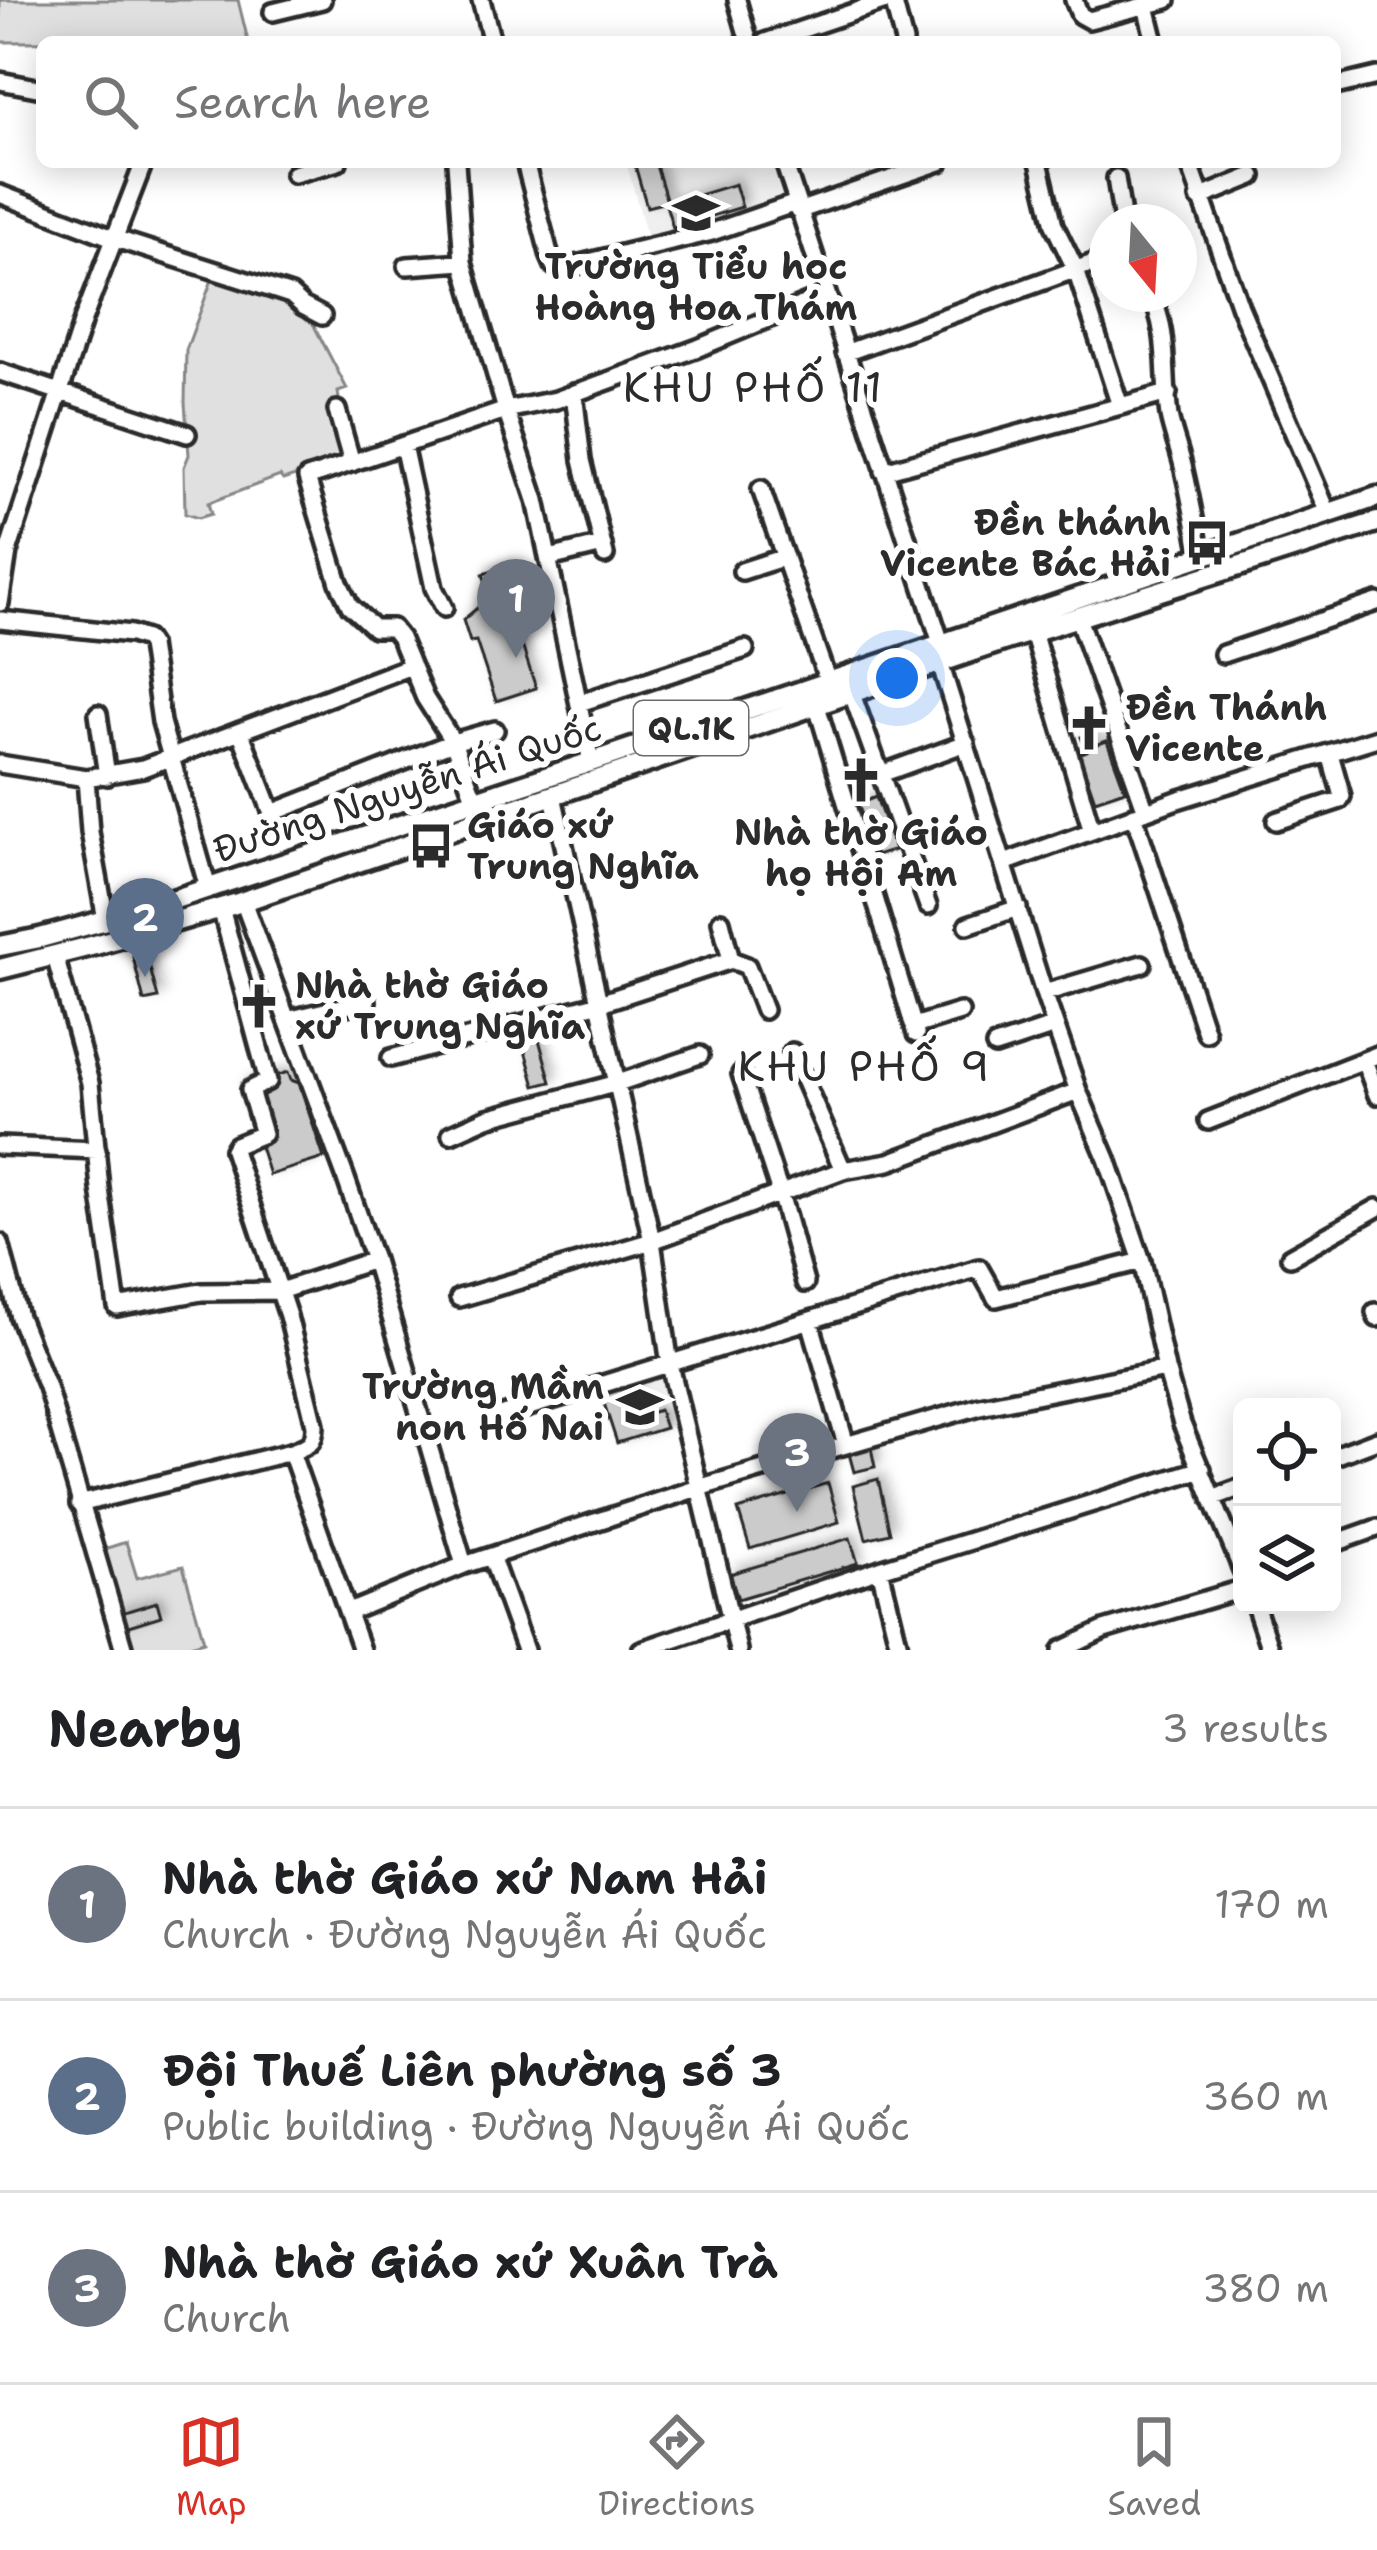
<!DOCTYPE html>
<html lang="en">
<head>
<meta charset="utf-8">
<style>
  body { margin:0; font-family:"Shantell Sans",sans-serif; background:#f6f6f6; color:#202124 }
  .controls { position:absolute; right:36px; bottom:36px; display:grid; overflow:hidden; border-radius:18px; box-shadow:0 6px 30px #0003 }
  .controls button { width:108px; height:108px; display:grid; place-items:center; padding:0; border:0; border-bottom:3px solid #e0e0e0; background:#fff; color:#202124; font:60px sans-serif }
  .compass { position:absolute; left:1089px; top:204px; width:108px; height:108px; border-radius:50%; background:#fff; box-shadow:0 6px 30px #0003; rotate:162deg }
  .you { position:absolute; left:897px; top:678px; width:42px; height:42px; margin:-30px; border:9px solid #fff; border-radius:50%; background:#1a73e8; box-shadow:0 0 0 18px #1a73e833 }
  .badge { display:grid; place-items:center; width:78px; height:78px; border-radius:50%; background:#d93025; color:#fff; font-size:39px; font-weight:700 }
  .pin { position:absolute; translate:-50% -99px; filter:drop-shadow(0 3px 6px #0008) }
  .pin::after { content:''; position:absolute; top:63px; width:42px; height:36px; background:inherit; clip-path:polygon(0 0,100% 0,50% 100%) }
  .list { margin:0; padding:0; list-style:none }
  h2 { display:flex; justify-content:space-between; align-items:center; height:156px; margin:0; padding:0 48px; font-size:51px }
  h2 small { font-size:39px; font-weight:400; color:#757577 }
  .list li { display:grid; grid-template-columns:78px 1fr auto; gap:36px; align-items:center; box-sizing:border-box; height:192px; padding:0 48px; border-top:3px solid #e0e0e0 }
  .list b { display:block; font-size:45px; white-space:nowrap }
  .list p { margin:0; font-size:39px; white-space:nowrap; color:#757577 }
  .list em { font-size:39px; font-style:normal; color:#757577 }
  .icon { flex:none; width:66px; height:66px; fill:none; stroke:currentColor; stroke-width:2; stroke-linecap:round; stroke-linejoin:round }
  .map { position:relative; flex:none; width:1377px; height:1650px; overflow:hidden }
  .search { position:absolute; background:#fff; box-shadow:0 6px 30px #0003; left:36px; right:36px; top:36px; height:132px; display:flex; align-items:center; gap:30px; box-sizing:border-box; padding:0 42px; border-radius:18px; color:#757577; font-size:45px }
  .sheet { height:732px; background:#fff }
  nav { display:flex; justify-content:space-around; align-items:center; box-sizing:border-box; height:168px; border-top:3px solid #e0e0e0; background:#fff; font-size:33px; color:#757577 }
  nav a { display:grid; justify-items:center; gap:6px }
  nav .on { color:#d93025 }
  .map>svg:first-child { display:block }
  .built { fill:#efefef }
  .green { fill:#e0e0e0; stroke:#868686; stroke-width:3 }
  .building { fill:#cbcbcb; stroke:#2b2b2b; stroke-width:3; filter:url(#shadow) }
  .lines { fill:none; stroke-linecap:round; stroke-linejoin:round }
  .minor-casing { stroke:#2b2b2b; stroke-width:24 }
  .major-casing { stroke:#2b2b2b; stroke-width:27 }
  .minor { stroke:#fff; stroke-width:15 }
  .major { stroke:#fff; stroke-width:18 }
  .labels { text-anchor:middle; stroke-width:12; stroke-linejoin:round; paint-order:stroke }
  .shield { fill:#fff; stroke:#6b6b6b; stroke-width:3 }
  .shield-label { font-size:33px; font-weight:bold; fill:#2b2b2b }
  .poi-label { font-size:36px; font-weight:bold; fill:#2b2b2b; stroke:#fff; text-anchor:start }
  .street-label { font-size:36px; fill:#2b2b2b; stroke:#fff }
  .quarter-label { font-size:42px; letter-spacing:3px; fill:#2b2b2b; stroke:#fff }
</style>
</head>
<body>
<div class="map">
<svg width="1377" height="1650" viewBox="0 0 1377 1650">
  <defs>
    <filter id="shadow"><feDropShadow dx="5.5" dy="-5.5" stdDeviation="6" flood-color="#0004"/></filter>
  </defs>
  <rect width="100%" height="100%" fill="#fff"/>
  <filter id="ink" filterUnits="userSpaceOnUse"><feTurbulence type="fractalNoise" baseFrequency=".00833" numOctaves="2"/><feDisplacementMap in="SourceGraphic" scale="24" xChannelSelector="R" yChannelSelector="G"/><feConvolveMatrix kernelMatrix="1 2 1 2 8 2 1 2 1" color-interpolation-filters="sRGB"/></filter>
  <g filter="url(#ink)">
    <path class="built" d="M626,162H778L789,200L714,227L649,244Z
      M665,1371L678,1424L617,1443L600,1391Z"/>
    <path class="green" d="M0,0H238L248,41L0,42Z
      M213,277L288,299L308,314L347,389L338,392L339,399L331,410L347,459L283,480L280,476L208,503L211,514L198,518L185,514L184,467L189,455L185,403L186,350Z
      M126,1542L137,1578L183,1566L204,1641L173,1650H129L98,1551Z"/>
    <path class="building" d="M634,162H655L667,202L647,207Z
      M735,184L742,207L673,228L666,205Z
      M514,565L520,582L489,592L483,574Z
      M483,603L515,605L522,625L516,627L536,688L496,701L476,641L470,642L463,620Z
      M1091,734L1095,745L1107,741L1125,790L1095,800L1079,754L1087,751L1081,737Z
      M876,797L895,850L876,856L858,804Z
      M146,953L158,998L144,1001L133,957Z
      M538,1036L551,1082L535,1086L522,1040Z
      M288,1072L291,1080L299,1083L324,1158L269,1175L241,1087Z
      M629,1382L640,1416L659,1410L665,1428L617,1443L600,1391Z
      M870,1443L875,1467L854,1472L848,1450Z
      M878,1479L890,1533L866,1539L853,1486Z
      M828,1483L839,1522L750,1549L738,1510Z
      M850,1538L858,1563L738,1599L730,1574Z
      M157,1602L161,1616L122,1628L118,1614Z"/>
    <g class="lines">
      <g class="minor-casing">
        <path id="minor" d="M481,0L492,42
          M737,0L749,42
          M893,0L904,42
          M1074,0L1080,15L1089,20L1167,0
          M1146,6L1155,42
          M273,12L322,0
          M765,42L889,0
          M0,81L42,89
          M1335,86L1377,76
          M456,162L463,262L506,410L536,500L591,762
          M525,162L550,257L554,266L560,269L712,232L796,203
          M784,162L941,643
          M1039,162L1054,225L1076,270L1120,406
          M1189,162L1240,307L1328,513
          M294,174L338,162
          M1116,178L1123,222
          M0,194L113,238L291,295L303,306L322,316
          M1199,198L1253,176
          M798,211L940,162
          M407,266L463,262
          M1150,294C1170,329 1163,377 1169,416C1172,431 1178,447 1182,462C1190,493 1195,524 1201,556
          M845,353L1107,258
          M0,372L187,434
          M574,393L582,460L605,555
          M337,410L352,463
          M403,445L434,588L444,608
          M884,471L1168,393
          M761,489L828,682
          M549,558L603,545
          M742,571L785,557
          M0,603L8,552L83,320L144,162
          M1078,618L1146,811
          M0,620L131,634L146,639L150,645L161,722L208,888
          M1033,632L1092,831
          M1223,654L1377,602
          M940,663L1044,993L1078,1091L1107,1159L1142,1261L1166,1369L1182,1424L1242,1570
          M852,694L928,906
          M579,703L745,649
          M817,706L916,1034
          M98,714L107,776
          M240,731L272,813L453,742L495,730
          M0,764L86,778L143,768L411,666
          M881,774L966,743
          M86,778L90,832L106,920
          M553,796L652,1241L670,1365L738,1650
          M475,800L453,742L425,698L400,638L392,628H374L350,606L339,583L307,478L506,410L556,400L698,348L826,295
          M1134,815L1206,1033
          M1276,821L1340,800L1342,796L1330,754
          M1004,863L1177,800L1377,738
          M243,901L345,1176L374,1260L464,1565
          M721,921L731,960
          M968,925L1018,908
          M55,956L90,1083L100,1189L117,1307L201,1292L280,1291L374,1260
          M1044,993L1142,964
          M287,1020L367,1001
          M914,1026L960,1012
          M995,1046L1055,1026
          M792,1052L843,1170
          M391,1058L600,1003L731,960L747,966L764,1010
          M1364,1060L1377,1095
          M741,1074L780,1193L805,1283
          M1208,1121L1377,1055
          M451,1134L487,1118L618,1083L700,1055
          M0,1146L97,1150
          M0,1243L19,1317L47,1387L124,1650
          M1290,1257L1377,1208
          M459,1298L652,1241L843,1170L889,1162L1078,1091
          M1375,1312L1377,1318
          M810,1321L846,1445
          M503,1415L979,1268L996,1298L1142,1261
          M291,1452L361,1650
          M1332,1457L1377,1440
          M1212,1498L1242,1487
          M79,1504L291,1452C308,1446 315,1444 315,1425L288,1316L233,1150L236,1145L263,1134L250,1090L268,1081L221,908
          M1332,1544L1377,1528
          M491,1556L525,1650
          M880,1569L900,1650
          M1255,1605L1270,1650
          M349,1612L464,1565L698,1488L980,1406L1166,1369
          M641,1650L880,1569L1202,1469
          M1062,1650L1104,1630L1242,1589"/>
      </g>
      <g class="major-casing">
        <path id="major" d="M0,946L40,938L139,911L591,762L1377,497
          M0,969L95,945L235,904L1003,641L1377,522"/>
      </g>
      <use href="#minor" class="minor"/>
      <use href="#major" class="major"/>
    </g>
  </g>
  <defs>
    <g id="school-bare" transform="scale(3.6)"><path d="M0-5L7-2L0 1L-7-2ZM-4 1L0 2.5L4 1V4Q0 6-4 4Z" fill="#2b2b2b" stroke="#fff" stroke-width="2.5" paint-order="stroke"/></g>
    <g id="bus-bare" transform="scale(3.6)"><path d="M-5-6H5V4H4V6H2V4H-2V6H-4V4H-5ZM-3.5-4V0h7V-4ZM-3.5 1.2v1.5H-2V1.2ZM2 1.2v1.5H3.5V1.2Z" fill="#2b2b2b" stroke="#fff" stroke-width="2.5" paint-order="stroke"/></g>
    <g id="church-bare" transform="scale(3.6)"><path d="M-1.2-6h2.4v3.5h3.3v2.4h-3.3V6h-2.4V-.1h-3.3v-2.4h3.3Z" fill="#2b2b2b" stroke="#fff" stroke-width="2.5" paint-order="stroke"/></g>
  </defs>
  <g fill-rule="evenodd">
    <use href="#school-bare" x="696" y="213"/>
    <use href="#bus-bare" x="1207" y="543"/>
    <use href="#church-bare" x="1089" y="728"/>
    <use href="#church-bare" x="861" y="780"/>
    <use href="#bus-bare" x="431" y="846"/>
    <use href="#church-bare" x="259" y="1006"/>
    <use href="#school-bare" x="640" y="1407"/>
  </g>
  <g class="labels">
    <rect class="shield" x="634" y="701" width="114" height="54" rx="9"/>
    <g class="shield-label">
      <text x="691" y="740">QL.1K</text>
    </g>
    <g class="poi-label">
      <text x="696" y="279" text-anchor="middle">Trường Tiểu học<tspan x="696" dy="41">Hoàng Hoa Thám</tspan></text>
      <text x="1171" y="535" text-anchor="end">Đền thánh<tspan x="1171" dy="41">Vicente Bác Hải</tspan></text>
      <text x="1125" y="720">Đền Thánh<tspan x="1125" dy="41">Vicente</tspan></text>
      <text x="467" y="838">Giáo xứ<tspan x="467" dy="41">Trung Nghĩa</tspan></text>
      <text x="861" y="845" text-anchor="middle">Nhà thờ Giáo<tspan x="861" dy="41">họ Hội Am</tspan></text>
      <text x="295" y="998">Nhà thờ Giáo<tspan x="295" dy="41">xứ Trung Nghĩa</tspan></text>
      <text x="604" y="1399" text-anchor="end">Trường Mầm<tspan x="604" dy="41">non Hố Nai</tspan></text>
    </g>
    <g class="street-label">
      <text transform="translate(407 788) rotate(-18)" y="13">Đường Nguyễn Ái Quốc</text>
    </g>
    <g class="quarter-label">
      <text x="754" y="402">KHU PHỐ 11</text>
      <text x="865" y="1081">KHU PHỐ 9</text>
    </g>
  </g>
</svg>
<div class="controls">
<button><svg class="icon" aria-label="locate" viewBox="0 0 24 24"><circle cx="12" cy="12" r="6"/><path d="M12 2v4M12 18v4M2 12h4M18 12h4"/></svg></button>
<button><svg class="icon" aria-label="layers" viewBox="0 0 24 24"><path d="M12 4l9 5-9 5-9-5zM3 14l9 5 9-5"/></svg></button>
</div>
<svg class="compass" viewBox="-18 -18 36 36"><path d="M0-13l5 13h-10z" fill="#e53935"/><path d="M0 13l5-13h-10z" fill="#757577"/></svg>
<div class="you"></div>
<div class="pin badge" style="left:516px;top:658px;background:#6b7280">1</div>
<div class="pin badge" style="left:145px;top:977px;background:#5c6f8a">2</div>
<div class="pin badge" style="left:797px;top:1512px;background:#6b7280">3</div>
<div class="search"><svg class="icon" aria-label="search" viewBox="0 0 24 24"><circle cx="10" cy="10" r="6"/><path d="M15 15l6 6"/></svg>Search here</div>
</div>
<section class="sheet">
<h2>Nearby<small>3 results</small></h2>
<ul class="list">
<li><span class="badge" style="background:#6b7280">1</span><div><b>Nhà thờ Giáo xứ Nam Hải</b><p>Church · Đường Nguyễn Ái Quốc</p></div><em>170 m</em></li>
<li><span class="badge" style="background:#5c6f8a">2</span><div><b>Đội Thuế Liên phường số 3</b><p>Public building · Đường Nguyễn Ái Quốc</p></div><em>360 m</em></li>
<li><span class="badge" style="background:#6b7280">3</span><div><b>Nhà thờ Giáo xứ Xuân Trà</b><p>Church</p></div><em>380 m</em></li>
</ul>
</section>
<nav>
<a class="on"><svg class="icon" aria-label="map" viewBox="0 0 24 24"><path d="M3 6l6-2 6 2 6-2v14l-6 2-6-2-6 2zM9 4v14M15 6v14"/></svg>Map</a>
<a><svg class="icon" aria-label="directions" viewBox="0 0 24 24"><path d="M12 3l9 9-9 9-9-9zM9 14v-3h6M13 9l2 2-2 2"/></svg>Directions</a>
<a><svg class="icon" aria-label="saved" viewBox="0 0 24 24"><path d="M7 4h10v16l-5-4-5 4z"/></svg>Saved</a>
</nav>
</body>
</html>
